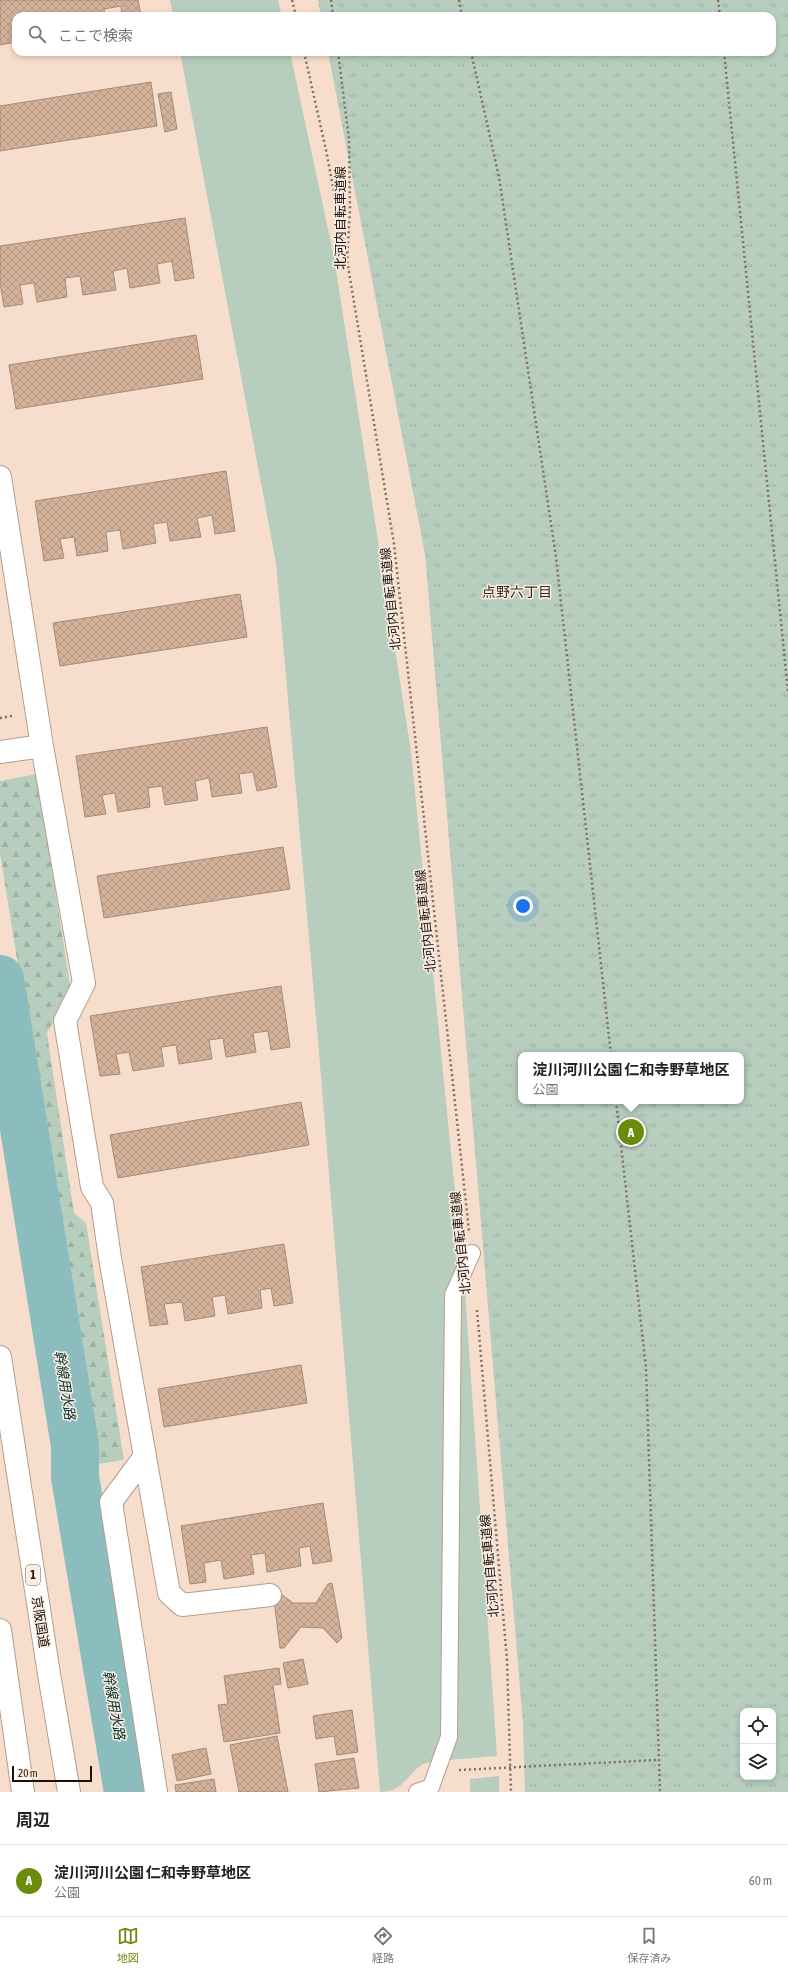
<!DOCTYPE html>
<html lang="ja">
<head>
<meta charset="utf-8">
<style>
  body { margin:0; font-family:"Asap Condensed","Noto Sans JP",sans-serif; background:#f6f6f6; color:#222 }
  .controls { position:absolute; right:12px; bottom:12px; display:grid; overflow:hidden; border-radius:8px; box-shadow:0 2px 6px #0003 }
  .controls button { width:36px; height:36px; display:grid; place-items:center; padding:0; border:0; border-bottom:1px solid #e0e0e0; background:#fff; color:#222; font:20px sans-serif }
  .scale { position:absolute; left:12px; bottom:10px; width:80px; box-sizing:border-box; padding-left:4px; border:2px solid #1a110b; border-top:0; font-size:11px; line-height:14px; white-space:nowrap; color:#1a110b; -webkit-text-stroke:3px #fcede2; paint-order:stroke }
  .you { position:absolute; left:523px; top:906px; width:14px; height:14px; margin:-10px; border:3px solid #fff; border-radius:50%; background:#1a73e8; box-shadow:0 0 0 6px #1a73e833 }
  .badge { display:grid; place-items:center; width:26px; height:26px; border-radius:50%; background:#6b8b0a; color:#fff; font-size:13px; font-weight:700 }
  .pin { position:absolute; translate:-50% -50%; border:2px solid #fff; box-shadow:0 1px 4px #0006 }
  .popup { position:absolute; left:518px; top:1052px; width:226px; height:52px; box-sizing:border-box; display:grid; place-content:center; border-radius:8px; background:#fff; filter:drop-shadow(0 1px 3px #0005); font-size:13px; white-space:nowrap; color:#767676 }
  .popup b { font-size:15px; color:#222 }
  .popup::after { content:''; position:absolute; left:50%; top:100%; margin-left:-8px; border:8px solid transparent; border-top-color:#fff }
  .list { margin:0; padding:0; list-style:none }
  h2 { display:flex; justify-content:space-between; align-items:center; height:52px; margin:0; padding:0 16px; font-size:17px }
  h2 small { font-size:13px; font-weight:400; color:#767676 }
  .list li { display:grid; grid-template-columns:26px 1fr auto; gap:12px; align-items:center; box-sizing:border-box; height:72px; padding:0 16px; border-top:1px solid #e0e0e0 }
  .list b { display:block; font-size:15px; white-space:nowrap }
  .list p { margin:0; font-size:13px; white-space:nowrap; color:#767676 }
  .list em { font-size:13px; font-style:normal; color:#767676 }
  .icon { flex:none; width:22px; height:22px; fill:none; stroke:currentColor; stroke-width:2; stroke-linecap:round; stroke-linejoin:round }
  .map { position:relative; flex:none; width:788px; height:1792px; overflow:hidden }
  .search { position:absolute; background:#fff; box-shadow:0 2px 6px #0003; left:12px; right:12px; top:12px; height:44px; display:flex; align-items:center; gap:10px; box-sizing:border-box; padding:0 14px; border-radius:12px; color:#767676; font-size:15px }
  .sheet { height:124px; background:#fff }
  nav { display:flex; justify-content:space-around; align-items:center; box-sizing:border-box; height:56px; border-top:1px solid #e0e0e0; background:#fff; font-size:11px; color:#767676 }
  nav a { display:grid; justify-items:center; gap:2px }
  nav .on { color:#6b8b0a }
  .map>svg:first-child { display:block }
  .grass { fill:#b7cebf }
  .forest { fill:url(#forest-firs) }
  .park { fill:url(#park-tufts); fill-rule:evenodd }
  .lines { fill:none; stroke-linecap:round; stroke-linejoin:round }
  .river { stroke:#8bbcbe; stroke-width:48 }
  .building { fill:url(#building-cross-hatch); stroke:#a28b7b }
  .service-casing { stroke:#b49d8c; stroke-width:18 }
  .minor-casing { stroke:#b49d8c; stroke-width:24 }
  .trunk-casing { stroke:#b49d8c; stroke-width:24 }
  .path { stroke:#7f6f63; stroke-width:2.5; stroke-dasharray:2 3; stroke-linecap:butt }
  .service { stroke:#fff; stroke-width:16 }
  .minor { stroke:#fff; stroke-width:22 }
  .trunk { stroke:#fff; stroke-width:22 }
  .labels { text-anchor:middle; stroke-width:3; stroke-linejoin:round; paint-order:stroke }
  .shield { fill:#fcede2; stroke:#5e534c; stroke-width:1 }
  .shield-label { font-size:12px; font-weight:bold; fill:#1a110b }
  .street-label { font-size:13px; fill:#1a110b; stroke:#fcede2 }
  .neighbourhood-label { font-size:14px; fill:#392719; stroke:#fcede2 }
  .water-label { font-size:14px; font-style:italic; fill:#003133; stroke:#fcede2 }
</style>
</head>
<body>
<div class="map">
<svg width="788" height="1792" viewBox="0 0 788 1792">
  <defs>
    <pattern id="forest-firs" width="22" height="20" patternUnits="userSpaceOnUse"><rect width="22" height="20" fill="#b7cebf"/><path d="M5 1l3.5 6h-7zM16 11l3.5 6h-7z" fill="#9db0a3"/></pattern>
    <pattern id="park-tufts" width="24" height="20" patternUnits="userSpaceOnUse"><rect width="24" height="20" fill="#b7cebf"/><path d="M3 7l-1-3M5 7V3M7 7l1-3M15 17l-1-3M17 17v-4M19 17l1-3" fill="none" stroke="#9db0a3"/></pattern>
    <pattern id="building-cross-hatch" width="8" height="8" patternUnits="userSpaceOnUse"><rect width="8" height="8" fill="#d4b29a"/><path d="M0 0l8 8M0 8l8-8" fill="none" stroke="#b59883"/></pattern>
  </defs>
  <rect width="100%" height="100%" fill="#f7decc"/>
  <path class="grass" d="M170,0H278L282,16H173Z
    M180,52H290L334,257L411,752L465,1291L497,1756C486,1757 429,1761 423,1764C406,1775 404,1792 380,1792L317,1029L276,563Z
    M499,1776V1792H470V1779Z"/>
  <path class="forest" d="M37,774L71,991L47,1033L74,1213L86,1223L124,1460L98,1464L0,853V781Z"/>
  <path class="park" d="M318,0H788V1792H525L523,1724L425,554L328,52H772V16H321ZM521,1055H741V1101H521ZM743,1711H773V1777H743Z"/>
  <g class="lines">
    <path class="river" d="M0,979L75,1446V1477L128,1792"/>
  </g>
  <path class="building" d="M0,0H138L141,16H122L121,6L104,9L105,16H76V13L60,16H16V23H13L15,42L0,45Z
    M151,82L157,126L0,151V106Z
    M171,92L177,129L165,132L158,94Z
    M185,218L194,278L175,281L172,261L157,264L160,283L130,288L127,268L113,271L116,290L83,295L80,276L65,278L67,297L37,302L34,283L20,285L23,304L4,307L0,283V246Z
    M196,335L203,379L16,409L9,365Z
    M226,471L235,531L215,534L212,515L197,518L201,537L170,541L167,522L153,524L156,543L123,549L120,530L106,532L108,551L77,556L74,537L60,539L64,558L44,561L35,501Z
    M240,594L247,637L60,666L53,623Z
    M267,727L277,787L257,791L253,772L239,774L242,793L212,797L209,778L195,781L198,800L165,805L162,786L148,788L150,807L118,812L115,793L102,795L106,814L85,817L76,756Z
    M283,847L290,889L104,918L97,876Z
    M281,986L290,1047L271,1050L268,1031L253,1033L256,1052L226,1057L223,1038L209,1040L212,1059L179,1064L176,1045L161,1047L164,1066L133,1071L129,1052L116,1054L120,1074L100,1076L90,1016Z
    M301,1102L309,1145L118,1178L110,1135Z
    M284,1244L293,1303L274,1306L271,1288L260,1290L262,1308L228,1314L225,1295L212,1297L215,1316L185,1321L182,1302L164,1304L168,1324L150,1326L141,1267Z
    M301,1365L307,1403L164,1427L158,1389Z
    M323,1503L332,1561L313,1564L310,1546L299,1548L301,1566L267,1572L265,1553L251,1555L254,1574L224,1579L221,1560L204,1563L206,1582L190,1584L181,1526Z
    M332,1583L342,1638L337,1643L323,1628L301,1627L284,1648H280L273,1592L277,1591L293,1603H316L328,1584Z
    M303,1659L308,1684L288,1688L283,1663Z
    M279,1668L281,1684L273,1685L280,1733L224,1742L218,1705L228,1704L224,1676Z
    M352,1710L358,1752L337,1755L334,1736L316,1739L313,1716Z
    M277,1736L288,1792H239L230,1745Z
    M206,1748L211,1774L177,1781L172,1755Z
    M354,1758L359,1788L319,1792L315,1764Z
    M214,1779L216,1792H176L175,1785Z"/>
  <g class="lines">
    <g class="service-casing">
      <path id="service" d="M417,1792L431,1787L449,1737L453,1295L472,1253"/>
    </g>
    <g class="minor-casing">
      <path id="minor" d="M0,477L42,746L84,983L65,1021L92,1187L102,1203L110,1258L169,1593L182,1605L270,1595
        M0,752L42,746
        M145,1456L111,1502L156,1792"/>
    </g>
    <g class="trunk-casing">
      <path id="trunk" d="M0,1357L49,1674L69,1792
        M0,1630L23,1792"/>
    </g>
    <path class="path" d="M292,0L296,16
      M331,0L333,16
      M459,0L462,16
      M718,0L720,16
      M304,52L326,150L346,255
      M338,52L349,139L350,210L347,260L394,544L469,1231
      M471,52L499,177L556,557L611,1055
      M724,52L788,692
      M0,718L12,716
      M616,1101L646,1368L660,1792
      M477,1310L507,1660L511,1792
      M459,1770L657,1760"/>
    <use href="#service" class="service"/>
    <use href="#minor" class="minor"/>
    <use href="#trunk" class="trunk"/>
  </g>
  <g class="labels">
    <rect class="shield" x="26" y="1565" width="14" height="20" rx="3"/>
    <g class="shield-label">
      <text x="33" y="1579">1</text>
    </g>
    <g class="street-label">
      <text transform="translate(340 218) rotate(-90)" y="5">北河内自転車道線</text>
      <text transform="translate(390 599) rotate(-96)" y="5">北河内自転車道線</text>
      <text transform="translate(425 921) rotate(-96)" y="5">北河内自転車道線</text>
      <text transform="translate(460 1243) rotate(-96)" y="5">北河内自転車道線</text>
      <text transform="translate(489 1566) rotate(-95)" y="5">北河内自転車道線</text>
      <text transform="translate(41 1622) rotate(81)" y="5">京阪国道</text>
    </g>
    <g class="neighbourhood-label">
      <text x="517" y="597">点野六丁目</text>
    </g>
    <g class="water-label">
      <text transform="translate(65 1385) rotate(81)" y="5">幹線用水路</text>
      <text transform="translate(114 1705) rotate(80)" y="5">幹線用水路</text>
    </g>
  </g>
</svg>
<div class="controls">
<button><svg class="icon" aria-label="locate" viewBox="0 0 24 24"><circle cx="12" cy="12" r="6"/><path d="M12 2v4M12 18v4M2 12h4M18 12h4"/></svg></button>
<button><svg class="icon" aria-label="layers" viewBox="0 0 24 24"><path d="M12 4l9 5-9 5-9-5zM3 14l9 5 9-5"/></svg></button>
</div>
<div class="scale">20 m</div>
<div class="you"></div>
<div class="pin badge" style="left:631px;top:1132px">A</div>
<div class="popup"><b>淀川河川公園 仁和寺野草地区</b>公園</div>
<div class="search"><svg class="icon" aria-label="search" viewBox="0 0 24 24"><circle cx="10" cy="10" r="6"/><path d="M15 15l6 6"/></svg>ここで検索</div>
</div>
<section class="sheet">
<h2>周辺<small></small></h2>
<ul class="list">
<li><span class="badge">A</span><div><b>淀川河川公園 仁和寺野草地区</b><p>公園</p></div><em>60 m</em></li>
</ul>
</section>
<nav>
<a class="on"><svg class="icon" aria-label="map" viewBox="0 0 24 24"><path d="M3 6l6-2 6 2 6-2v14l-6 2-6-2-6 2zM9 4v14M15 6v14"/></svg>地図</a>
<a><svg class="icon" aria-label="directions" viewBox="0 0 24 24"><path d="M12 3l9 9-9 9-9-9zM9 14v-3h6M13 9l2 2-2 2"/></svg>経路</a>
<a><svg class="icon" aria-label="saved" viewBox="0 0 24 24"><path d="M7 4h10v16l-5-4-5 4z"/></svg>保存済み</a>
</nav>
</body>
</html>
